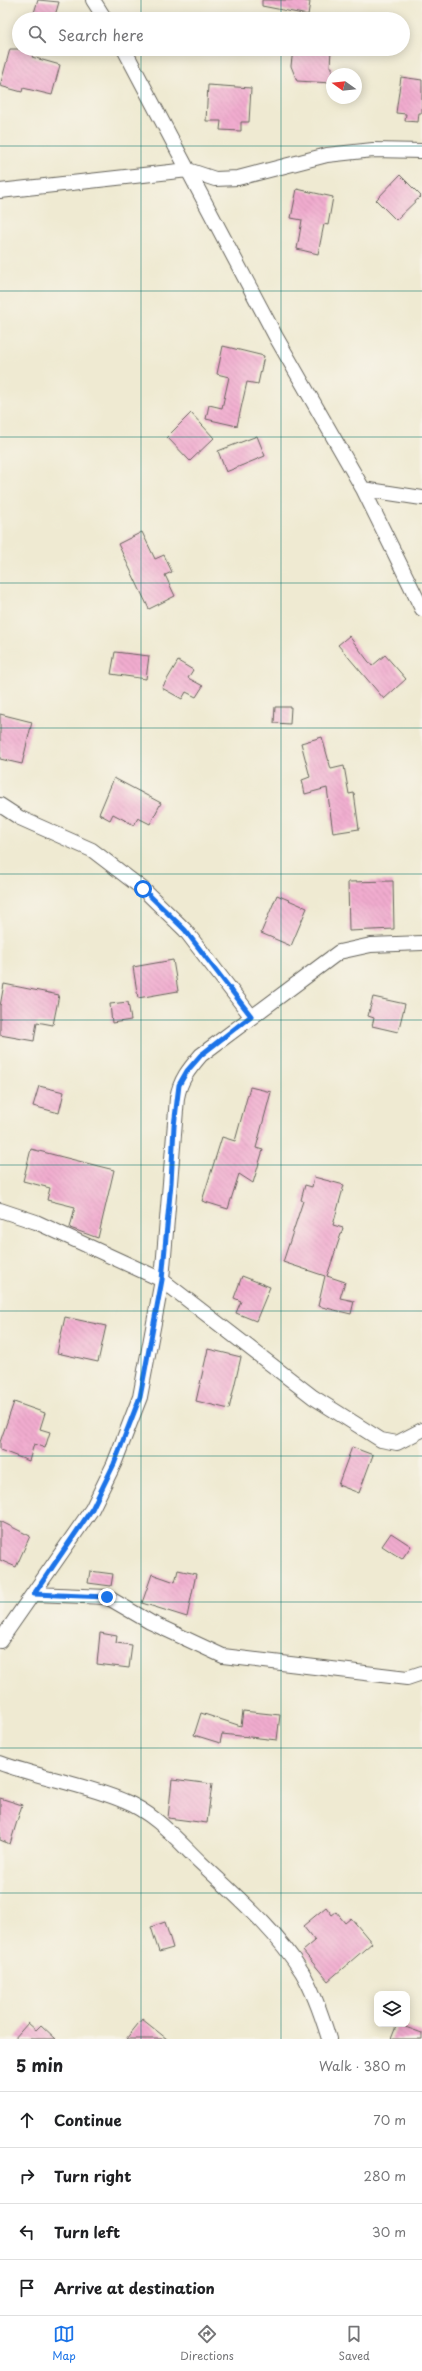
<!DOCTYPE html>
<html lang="en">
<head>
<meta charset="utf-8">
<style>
  body { margin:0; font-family:"Playpen Sans",sans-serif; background:#f2f2f2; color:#202124 }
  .controls { position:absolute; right:12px; bottom:12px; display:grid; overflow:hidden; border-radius:8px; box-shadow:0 2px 10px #0003 }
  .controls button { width:36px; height:36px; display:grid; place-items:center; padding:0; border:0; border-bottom:1px solid #e0e0e0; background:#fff; color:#202124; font:20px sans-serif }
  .compass { position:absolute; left:326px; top:68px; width:36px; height:36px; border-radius:50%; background:#fff; box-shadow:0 2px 10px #0003; rotate:285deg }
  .stop { position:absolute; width:12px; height:12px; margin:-9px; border:3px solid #1a73e8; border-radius:50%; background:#fff }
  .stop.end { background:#1a73e8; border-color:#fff; box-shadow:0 1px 4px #0008 }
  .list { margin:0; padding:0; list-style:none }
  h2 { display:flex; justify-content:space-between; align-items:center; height:52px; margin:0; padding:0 16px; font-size:17px }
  h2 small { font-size:13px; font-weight:400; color:#757577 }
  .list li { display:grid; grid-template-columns:26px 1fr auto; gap:12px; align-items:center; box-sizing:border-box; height:56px; padding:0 16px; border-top:1px solid #e0e0e0 }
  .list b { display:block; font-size:15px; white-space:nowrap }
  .list em { font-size:13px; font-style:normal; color:#757577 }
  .icon { flex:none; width:22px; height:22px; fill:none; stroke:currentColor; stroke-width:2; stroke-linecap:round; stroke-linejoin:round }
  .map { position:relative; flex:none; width:422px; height:2039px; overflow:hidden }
  .search { position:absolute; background:#fff; box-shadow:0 2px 10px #0003; left:12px; right:12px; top:12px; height:44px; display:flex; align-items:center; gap:10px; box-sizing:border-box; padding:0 14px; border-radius:22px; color:#757577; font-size:15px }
  .sheet { height:276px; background:#fff }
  nav { display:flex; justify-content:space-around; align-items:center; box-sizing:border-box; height:56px; border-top:1px solid #e0e0e0; background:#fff; font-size:11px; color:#757577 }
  nav a { display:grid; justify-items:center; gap:2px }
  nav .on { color:#1a73e8 }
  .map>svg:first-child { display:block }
  .building { fill:url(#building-back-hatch) }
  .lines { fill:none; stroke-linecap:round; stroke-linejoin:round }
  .street-casing { stroke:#66645c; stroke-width:16 }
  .street { stroke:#fff; stroke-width:14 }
  .route { stroke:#1a73e8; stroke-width:5 }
  .grid { fill:none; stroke:#0f766e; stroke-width:1; stroke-opacity:0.55 }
</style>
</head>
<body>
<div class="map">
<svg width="422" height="2039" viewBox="0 0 422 2039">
  <defs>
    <pattern id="building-back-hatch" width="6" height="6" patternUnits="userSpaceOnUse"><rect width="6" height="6" fill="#f1accf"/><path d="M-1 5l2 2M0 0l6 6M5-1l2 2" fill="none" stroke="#ce93b1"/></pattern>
  </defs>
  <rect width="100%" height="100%" fill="#f7f3e8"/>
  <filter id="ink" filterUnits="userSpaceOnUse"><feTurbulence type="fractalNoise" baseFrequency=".025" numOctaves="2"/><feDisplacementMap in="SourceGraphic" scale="8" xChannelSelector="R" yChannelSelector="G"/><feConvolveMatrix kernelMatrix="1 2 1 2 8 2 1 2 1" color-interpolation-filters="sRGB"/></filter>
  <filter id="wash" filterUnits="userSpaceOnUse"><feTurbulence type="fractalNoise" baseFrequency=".012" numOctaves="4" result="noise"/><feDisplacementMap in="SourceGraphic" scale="16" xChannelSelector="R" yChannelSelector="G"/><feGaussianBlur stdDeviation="0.9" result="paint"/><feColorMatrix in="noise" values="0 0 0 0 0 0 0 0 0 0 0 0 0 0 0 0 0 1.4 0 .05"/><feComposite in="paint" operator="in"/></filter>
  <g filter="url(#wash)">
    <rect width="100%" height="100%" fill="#efead2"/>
    <g id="blocks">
      <path class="building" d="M38,0L59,2L54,19H32Z
        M262,0H301L310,2L308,15L262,6Z
        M10,49H35L32,57L60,65L52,95L23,88L22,92L0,86Z
        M293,49H331L330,67H332V83L297,81L291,66Z
        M401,77L422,80V113H419L418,122L405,121L406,114L396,113Z
        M208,85L251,88L249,122H241V131L220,130L221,121H206Z
        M400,175L421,196L396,220L376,200Z
        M297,189L333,197L328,225L324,224L318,254L297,249L302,220L291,218Z
        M223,346L264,356L258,384L247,382L237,426L206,419L209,405L222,408L229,377L217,374Z
        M191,413L214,438L190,461L167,437Z
        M257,436L265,456L226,472L218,451Z
        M142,532L155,559L164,555L172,572L165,575L175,596L149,609L118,544Z
        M349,636L372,666L385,655L406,679L384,699L338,645Z
        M115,652L149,656L146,679L111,674Z
        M178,661L193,670L188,678L203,686L196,697L186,692L182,699L162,688Z
        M275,707H291L290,724L274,723Z
        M0,714L32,722L22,764L0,759Z
        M322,737L331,769L344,766L349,794L354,793L359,829L333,833L327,788L305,794L302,780L310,777L301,743Z
        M114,778L161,803L150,824L138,818L134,825L113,814L110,820L99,814Z
        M393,881L394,929L349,931L348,882Z
        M277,895L307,908L291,946L261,933Z
        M173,960L178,991L138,998L133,967Z
        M4,984L59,995L53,1025L37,1022L34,1041L0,1035V1006Z
        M373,997L405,1004L398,1032L372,1026L374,1018L368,1016Z
        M128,1002L131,1020L112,1023L110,1004Z
        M39,1086L64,1092L59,1113L33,1106Z
        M250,1087L271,1092L256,1148L263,1150L253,1183L239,1174L228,1209L202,1201L222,1137L235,1141Z
        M31,1149L114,1170L98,1238L70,1228L75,1207L47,1200L50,1188L23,1181Z
        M314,1177L344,1185L333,1225L343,1228L327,1276L345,1282L340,1298L354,1301L351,1314L318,1306L325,1276L283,1262L303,1201L301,1200L305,1185L312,1187Z
        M242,1276L270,1287L256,1321L236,1313L241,1301L234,1298Z
        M65,1317L106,1326L98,1362L57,1353Z
        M208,1349L241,1357L229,1409L196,1401Z
        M14,1402L45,1413L40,1429L50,1432L45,1448L34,1444L29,1461L0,1450V1442Z
        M352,1447L373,1455L359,1493L338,1485Z
        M0,1521L30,1536L16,1567L0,1560Z
        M391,1533L411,1546L402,1559L382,1546Z
        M178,1570L196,1574L187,1617L142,1603L152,1574L175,1582Z
        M90,1571L113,1574L111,1586L88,1583Z
        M100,1633L117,1636L116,1643L132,1645L129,1668L97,1664Z
        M243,1711L280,1715L277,1740L222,1734L220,1743L194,1735L201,1713L241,1726Z
        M172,1779L212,1784L207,1823L168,1818Z
        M0,1798L22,1805L10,1844L0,1840Z
        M326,1907L332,1915L336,1912L345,1923L351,1918L372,1943L328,1981L303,1951L315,1941L303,1926Z
        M165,1922L173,1948L159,1952L151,1927Z
        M142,2019L167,2039H126Z
        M28,2023L36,2030L41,2025L56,2039H14Z
        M397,2024L422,2033V2039H391Z"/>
    </g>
  </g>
  <g filter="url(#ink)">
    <use href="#blocks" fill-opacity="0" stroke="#66645c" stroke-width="1"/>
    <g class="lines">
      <g class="street-casing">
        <path id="street" d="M93,0L105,19
          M124,49L276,337L363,489L422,609
          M0,191L188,170L215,179L238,178L327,155L373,150L422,151
          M363,489L422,498
          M0,805L20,818L92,850L143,889L185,930L251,1016
          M0,1210L36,1222L162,1280L313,1397L381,1440L397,1443L422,1430
          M34,1594L107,1597L150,1622L223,1656L407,1678L422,1673
          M0,1641L92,1509L114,1464L140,1397L162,1280L177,1098C180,1080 189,1069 201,1055L339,952L371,945L422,943
          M0,1763C41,1778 84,1784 124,1801C155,1813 178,1841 201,1863C237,1897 275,1929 302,1972C314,1992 322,2016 329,2039"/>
      </g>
      <use href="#street" class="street"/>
    </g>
  </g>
  <g class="lines" filter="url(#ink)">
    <path class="route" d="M107,1597L34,1594L92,1509L114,1464L140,1397L162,1280L171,1183L174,1126L179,1085L187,1071L201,1055L251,1016L185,930L143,889"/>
  </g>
  <path class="grid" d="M141,0V19M281,0V19M141,49V2039M281,49V2039M0,146H422M0,291H422M0,437H422M0,583H422M0,728H422M0,874H422M0,1020H422M0,1165H422M0,1311H422M0,1456H422M0,1602H422M0,1748H422M0,1893H422"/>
</svg>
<div class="controls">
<button><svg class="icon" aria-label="layers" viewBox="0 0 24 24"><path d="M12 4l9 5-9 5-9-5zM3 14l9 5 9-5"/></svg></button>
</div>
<svg class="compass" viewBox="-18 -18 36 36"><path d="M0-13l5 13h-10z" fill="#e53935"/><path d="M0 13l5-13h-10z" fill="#757577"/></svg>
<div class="stop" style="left:143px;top:889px"></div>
<div class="stop end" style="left:107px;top:1597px"></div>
<div class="search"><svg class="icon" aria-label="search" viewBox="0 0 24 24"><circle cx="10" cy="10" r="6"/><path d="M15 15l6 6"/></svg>Search here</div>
</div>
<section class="sheet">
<h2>5 min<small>Walk · 380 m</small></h2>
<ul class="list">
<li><svg class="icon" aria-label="ahead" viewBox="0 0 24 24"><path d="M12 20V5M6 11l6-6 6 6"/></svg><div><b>Continue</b></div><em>70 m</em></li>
<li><svg class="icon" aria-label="right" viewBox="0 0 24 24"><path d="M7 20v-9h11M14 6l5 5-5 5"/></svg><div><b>Turn right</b></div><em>280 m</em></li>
<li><svg class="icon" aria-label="left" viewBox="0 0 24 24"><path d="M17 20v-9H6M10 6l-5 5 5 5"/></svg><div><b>Turn left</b></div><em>30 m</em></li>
<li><svg class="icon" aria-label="arrive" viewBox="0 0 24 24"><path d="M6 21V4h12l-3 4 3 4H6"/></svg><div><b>Arrive at destination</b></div></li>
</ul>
</section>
<nav>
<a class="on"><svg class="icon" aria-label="map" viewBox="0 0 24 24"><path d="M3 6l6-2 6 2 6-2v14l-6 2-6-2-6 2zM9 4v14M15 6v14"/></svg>Map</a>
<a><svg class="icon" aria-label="directions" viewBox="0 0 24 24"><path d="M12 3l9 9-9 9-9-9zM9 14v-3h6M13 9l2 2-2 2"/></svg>Directions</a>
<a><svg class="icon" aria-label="saved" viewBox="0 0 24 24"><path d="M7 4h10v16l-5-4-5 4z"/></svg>Saved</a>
</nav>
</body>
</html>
